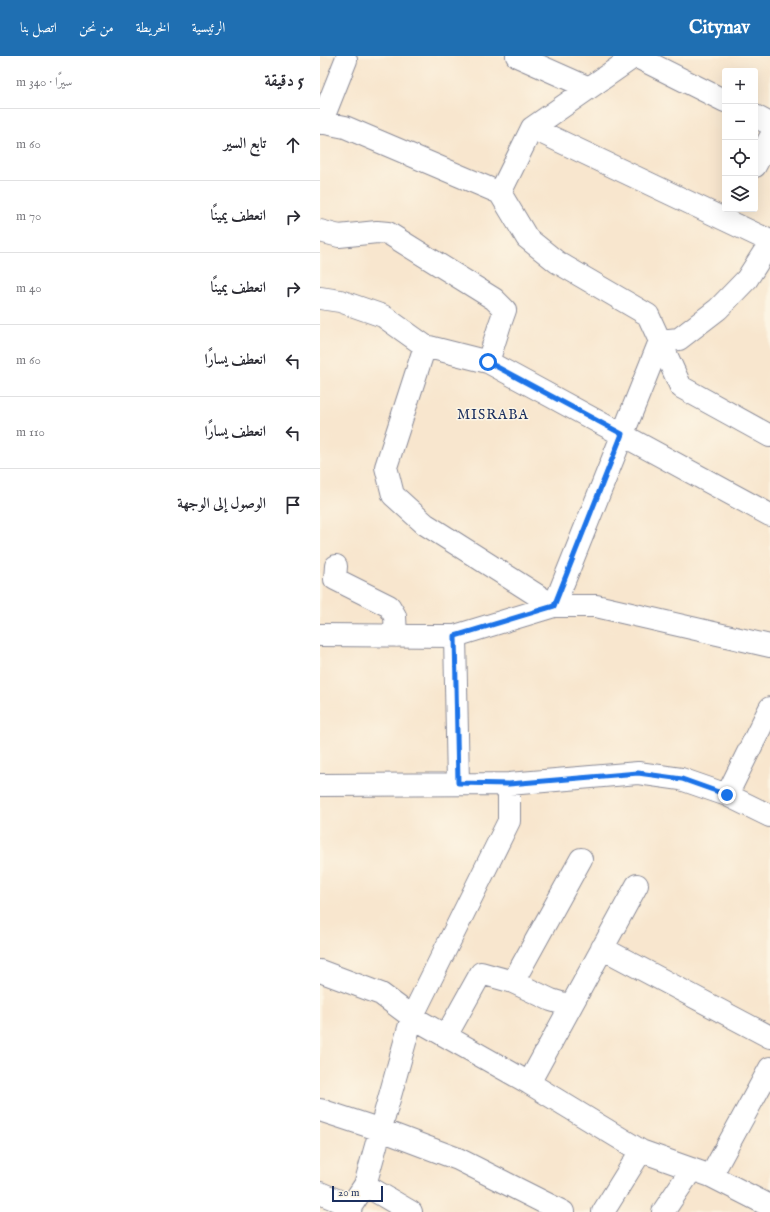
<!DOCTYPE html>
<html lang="ar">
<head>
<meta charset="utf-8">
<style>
  body { margin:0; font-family:"IM FELL English",Amiri,serif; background:#f2f2f3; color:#2b2b33; direction:rtl }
  .controls { position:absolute; right:12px; top:12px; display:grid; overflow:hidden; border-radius:4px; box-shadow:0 4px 16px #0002 }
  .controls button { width:36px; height:36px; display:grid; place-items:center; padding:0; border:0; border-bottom:1px solid #e1e1e2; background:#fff; color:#2b2b33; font:20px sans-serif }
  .scale { position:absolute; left:12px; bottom:10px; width:51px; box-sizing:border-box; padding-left:4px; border:2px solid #1b2f5e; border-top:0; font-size:11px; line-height:14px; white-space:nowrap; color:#1b2f5e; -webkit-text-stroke:3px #fcf5e5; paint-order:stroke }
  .stop { position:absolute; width:12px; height:12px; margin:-9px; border:3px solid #1a73e8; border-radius:50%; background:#fff }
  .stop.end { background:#1a73e8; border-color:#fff; box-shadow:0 1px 4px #0008 }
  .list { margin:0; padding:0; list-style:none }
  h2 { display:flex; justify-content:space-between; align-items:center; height:52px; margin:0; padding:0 16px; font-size:17px }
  h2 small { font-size:13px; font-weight:400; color:#7c7c81 }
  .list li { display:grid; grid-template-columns:26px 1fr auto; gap:12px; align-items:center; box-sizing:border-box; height:72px; padding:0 16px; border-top:1px solid #e1e1e2 }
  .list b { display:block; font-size:15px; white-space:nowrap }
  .list em { font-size:13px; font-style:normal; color:#7c7c81 }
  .icon { flex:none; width:22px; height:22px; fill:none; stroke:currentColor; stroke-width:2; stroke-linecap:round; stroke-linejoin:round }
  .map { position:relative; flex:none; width:450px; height:1156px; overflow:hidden; direction:ltr }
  header { display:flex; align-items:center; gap:24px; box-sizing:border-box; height:56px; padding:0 20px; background:#1f6fb2; color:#fff }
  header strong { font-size:19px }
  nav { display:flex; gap:22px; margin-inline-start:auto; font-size:14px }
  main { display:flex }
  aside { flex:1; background:#fff }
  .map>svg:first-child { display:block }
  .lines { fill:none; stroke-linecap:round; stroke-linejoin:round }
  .minor-casing { stroke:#8a8a96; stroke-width:24 }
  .minor { stroke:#fff; stroke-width:22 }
  .route { stroke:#1a73e8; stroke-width:5 }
  .labels { text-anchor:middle; stroke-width:3; stroke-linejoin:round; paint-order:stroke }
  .quarter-label { font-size:14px; letter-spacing:1px; fill:#1b2f5e; stroke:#fcf5e5 }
</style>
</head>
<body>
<header>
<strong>Citynav</strong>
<nav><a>الرئيسية</a><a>الخريطة</a><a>من نحن</a><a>اتصل بنا</a></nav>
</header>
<main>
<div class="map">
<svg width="450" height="1156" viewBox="0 0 450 1156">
  <rect width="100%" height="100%" fill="#fcf5e5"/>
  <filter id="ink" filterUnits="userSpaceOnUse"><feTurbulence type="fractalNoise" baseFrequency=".025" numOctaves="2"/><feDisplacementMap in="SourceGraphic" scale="8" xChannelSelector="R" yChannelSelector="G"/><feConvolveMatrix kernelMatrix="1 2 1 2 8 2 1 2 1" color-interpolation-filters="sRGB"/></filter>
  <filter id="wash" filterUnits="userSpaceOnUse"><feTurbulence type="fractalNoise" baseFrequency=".012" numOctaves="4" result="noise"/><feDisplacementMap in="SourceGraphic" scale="16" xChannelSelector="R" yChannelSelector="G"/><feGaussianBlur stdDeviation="0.9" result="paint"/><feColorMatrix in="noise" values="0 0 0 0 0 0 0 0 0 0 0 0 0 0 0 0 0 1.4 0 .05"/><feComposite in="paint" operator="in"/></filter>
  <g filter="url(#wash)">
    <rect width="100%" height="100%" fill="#f8e6ce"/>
  </g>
  <g filter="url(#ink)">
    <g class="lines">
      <g class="minor-casing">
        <path id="minor" d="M197,0L269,32
          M315,0L405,45
          M435,60L450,68
          M0,66L25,71L180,137L207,182L237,206L328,259L361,331L450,380
          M1,67L26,4
          M212,72L450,185
          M435,110L450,82
          M180,137L212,72L315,0
          M0,175L19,180L57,176L68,177L174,243L185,254L180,268L168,306
          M0,242L20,245L63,260L105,290L168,306L450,459
          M105,290L66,411L73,439L105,468L234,550L340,285L359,283L398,253L427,223L450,187
          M16,510L15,523L69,550L75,560L76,580
          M0,579L135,580L234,550H276L450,590
          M135,580L138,727
          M0,729L189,728L318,717L361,723L407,739L450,760
          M407,739L450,652
          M282,892L450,981
          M0,915L61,938L92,961L209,1027L321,1095L391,1120L450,1150
          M193,926L261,803
          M126,980L161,917L193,926L231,944L251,950
          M209,1027L317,829
          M0,1054L61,1074L138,1103L243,1156
          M391,1120L450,1012
          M45,1129L91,1156
          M0,1137L31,1150
          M30,1156L31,1150L45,1129L92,961L189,765V728
          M283,1156L321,1095
          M343,1156L372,1113"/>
      </g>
      <use href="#minor" class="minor"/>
    </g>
  </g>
  <g class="lines" filter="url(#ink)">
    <path class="route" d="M168,306L302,378L234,550L135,580L138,727L189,728L318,717L362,723L407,739"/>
  </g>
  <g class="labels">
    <g class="quarter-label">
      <text x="173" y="363">MISRABA</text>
    </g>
  </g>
</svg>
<div class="controls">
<button>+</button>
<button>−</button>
<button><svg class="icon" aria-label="locate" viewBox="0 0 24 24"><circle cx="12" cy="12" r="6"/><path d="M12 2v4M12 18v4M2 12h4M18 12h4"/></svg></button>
<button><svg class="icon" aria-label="layers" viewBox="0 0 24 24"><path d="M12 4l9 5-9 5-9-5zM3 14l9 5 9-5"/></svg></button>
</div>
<div class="scale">20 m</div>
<div class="stop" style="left:168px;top:306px"></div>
<div class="stop end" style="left:407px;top:739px"></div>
</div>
<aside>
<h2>5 دقيقة<small>سيرًا · 340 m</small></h2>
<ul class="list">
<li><svg class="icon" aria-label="ahead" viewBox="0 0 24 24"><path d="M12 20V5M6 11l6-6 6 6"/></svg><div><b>تابع السير</b></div><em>60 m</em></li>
<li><svg class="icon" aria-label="right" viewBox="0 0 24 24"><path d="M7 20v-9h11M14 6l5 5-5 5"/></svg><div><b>انعطف يمينًا</b></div><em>70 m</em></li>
<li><svg class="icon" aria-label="right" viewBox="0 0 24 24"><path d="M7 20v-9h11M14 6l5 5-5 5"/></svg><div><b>انعطف يمينًا</b></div><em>40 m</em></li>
<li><svg class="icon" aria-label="left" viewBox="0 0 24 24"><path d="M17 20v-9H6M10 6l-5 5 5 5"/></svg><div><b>انعطف يسارًا</b></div><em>60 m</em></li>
<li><svg class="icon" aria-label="left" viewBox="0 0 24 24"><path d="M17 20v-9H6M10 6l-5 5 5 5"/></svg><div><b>انعطف يسارًا</b></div><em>110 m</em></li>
<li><svg class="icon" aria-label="arrive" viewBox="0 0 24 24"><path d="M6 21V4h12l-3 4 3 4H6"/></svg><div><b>الوصول إلى الوجهة</b></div></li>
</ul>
</aside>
</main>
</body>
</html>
